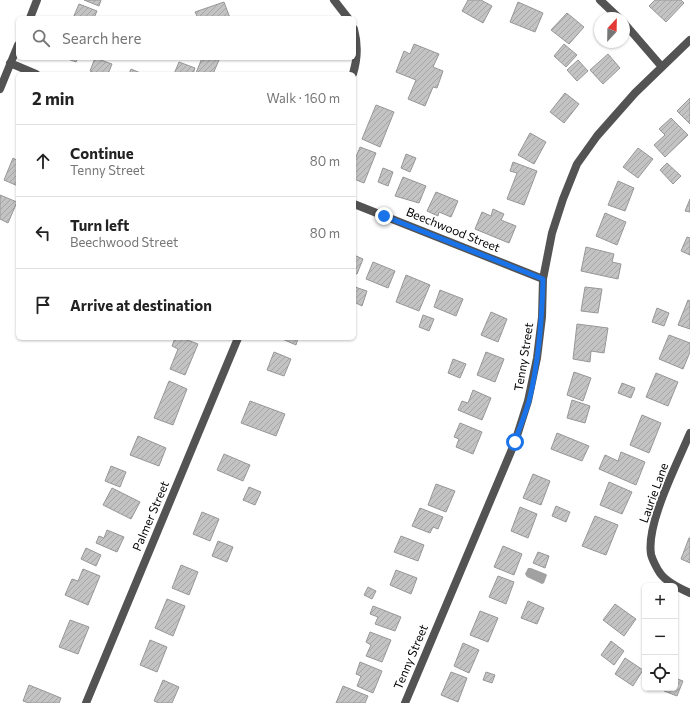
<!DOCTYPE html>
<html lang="en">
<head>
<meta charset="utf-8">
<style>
  body { margin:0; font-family:Commissioner,sans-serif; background:#f6f6f6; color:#222 }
  .controls { position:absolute; right:12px; bottom:12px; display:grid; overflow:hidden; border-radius:6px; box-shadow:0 1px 3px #0004 }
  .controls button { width:36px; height:36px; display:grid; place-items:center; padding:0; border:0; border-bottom:1px solid #e0e0e0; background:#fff; color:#222; font:20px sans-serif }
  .compass { position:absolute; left:594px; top:12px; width:36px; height:36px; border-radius:50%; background:#fff; box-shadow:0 1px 3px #0004; rotate:22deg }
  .stop { position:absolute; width:12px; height:12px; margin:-9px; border:3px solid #1a73e8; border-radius:50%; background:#fff }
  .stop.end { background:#1a73e8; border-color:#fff; box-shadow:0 1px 4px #0008 }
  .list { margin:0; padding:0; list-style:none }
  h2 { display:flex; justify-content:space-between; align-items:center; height:52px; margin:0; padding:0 16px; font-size:17px }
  h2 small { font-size:13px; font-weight:400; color:#767676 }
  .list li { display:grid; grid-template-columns:26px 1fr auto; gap:12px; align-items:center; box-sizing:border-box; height:72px; padding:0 16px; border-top:1px solid #e0e0e0 }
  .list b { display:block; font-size:15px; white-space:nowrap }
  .list p { margin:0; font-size:13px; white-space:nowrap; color:#767676 }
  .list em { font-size:13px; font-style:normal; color:#767676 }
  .icon { flex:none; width:22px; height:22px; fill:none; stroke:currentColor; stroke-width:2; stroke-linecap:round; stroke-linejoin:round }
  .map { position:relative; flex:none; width:690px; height:703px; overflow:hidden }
  .search { position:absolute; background:#fff; box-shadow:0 1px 3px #0004; left:16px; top:16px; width:340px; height:44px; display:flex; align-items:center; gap:10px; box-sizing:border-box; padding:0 14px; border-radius:6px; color:#767676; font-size:15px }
  .panel { position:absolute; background:#fff; box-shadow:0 1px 3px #0004; left:16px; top:72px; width:340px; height:268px; border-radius:6px }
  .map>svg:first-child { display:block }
  .water { fill:#a1a1a1 }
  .building { fill:url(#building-hatch); stroke:#979797 }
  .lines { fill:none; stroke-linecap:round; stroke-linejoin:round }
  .minor { stroke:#535353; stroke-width:8 }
  .route { stroke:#1a73e8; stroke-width:5 }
  .labels { text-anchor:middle; stroke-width:3.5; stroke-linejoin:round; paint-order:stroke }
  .street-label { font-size:12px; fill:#000; stroke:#fff }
</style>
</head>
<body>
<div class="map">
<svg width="690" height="703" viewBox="0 0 690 703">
  <defs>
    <pattern id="building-hatch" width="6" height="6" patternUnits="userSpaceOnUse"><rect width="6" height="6" fill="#c3c3c3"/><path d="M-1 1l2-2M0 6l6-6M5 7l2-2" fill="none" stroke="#a6a6a6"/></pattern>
  </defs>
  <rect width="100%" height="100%" fill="#fff"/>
  <path class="water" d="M528,568H531L546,574L547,575L544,583L542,584L527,577L525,574Z"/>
  <path class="building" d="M84,0H101L99,6Z
    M468,0H481L492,6L483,23L462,11Z
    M655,0H681L684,3L666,22L649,6Z
    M224,2L230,18H198L195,12Z
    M518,2L543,13L535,32L510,22Z
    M79,4L97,11L94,18H73Z
    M567,13L584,27L569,44L551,30Z
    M414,44L439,54L433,67L443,71L437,88L433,87L425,106L408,99L416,80L396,72L404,51L410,54Z
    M564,44L577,55L566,67L554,56Z
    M608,54L620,68L603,84L590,70Z
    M65,58H78L76,62Z
    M95,58L112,64L108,74H97L90,71Z
    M202,58H213L219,60L213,74L196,73Z
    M578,60L588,71L577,81L567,70Z
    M179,62L195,68L193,74H174Z
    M131,69L143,74H129Z
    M565,93L579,104L564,123L550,112Z
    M690,98V124L677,111Z
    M376,105L394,112L380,147L362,139Z
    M671,118L688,135L665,157L654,145L665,135L659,129Z
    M530,133L546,142L534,164L518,155Z
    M360,147L376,153L364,183L354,179V162Z
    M638,148L653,159L638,178L623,167Z
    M406,154L416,158L410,172L401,168Z
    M13,158L18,161V186L4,180Z
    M513,162L537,171L524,205L507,199L517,173L510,171Z
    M667,163L681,176L673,184L660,170Z
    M383,168L393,172L388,186L378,182Z
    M403,177L426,186L419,203L395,196Z
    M618,181L634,188L625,211L608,205Z
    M436,192L458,201L451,217L439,212L438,216L427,211Z
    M0,195L17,202L8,223L0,219Z
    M690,199V212L685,211Z
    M493,209L504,214L501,220L516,226L509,243L475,229L482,212L491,216Z
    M605,213L626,222L617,245L596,236Z
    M687,237L690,238V255L681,251Z
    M586,247L614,254L612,262L621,264L618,279L581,271Z
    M354,255L363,259L357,274L354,273Z
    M373,262L395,271L388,288L366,279Z
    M406,275L430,285L419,311L396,302Z
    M355,287L367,291L362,306L354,302V290Z
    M585,287L602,289L598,313L581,311Z
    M440,290L463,299L456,316L434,307Z
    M688,300L690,301V329L678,325Z
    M657,308L669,313L664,326L652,322Z
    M491,312L507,319L498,342L481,335Z
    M423,315L434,319L429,331L419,327Z
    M577,324L608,328L604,353L591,351L590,362L573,359Z
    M669,335L690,343V352L683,369L659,359Z
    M175,338H182L198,344L185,375L170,369L178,349L172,346Z
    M280,338H298L296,345Z
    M274,352L291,359L284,376L267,370Z
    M486,352L504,359L495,382L477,375Z
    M453,359L466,364L460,378L448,373Z
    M574,372L591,378L583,401L567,395Z
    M656,373L678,382L668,406L646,397Z
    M169,381L187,389L173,425L154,418Z
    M622,383L635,388L631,398L618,393Z
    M473,390L491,398L482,420L458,410L462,401L468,403Z
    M572,400L590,406L585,423L567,418Z
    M250,401L285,414L276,436L241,423Z
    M642,415L661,423L649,453L630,445Z
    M460,423L482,432L473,454L456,447L459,439L454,437Z
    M557,433L589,446L582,461L551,449Z
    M138,436L166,448L159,466L130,455Z
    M621,452L645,462L636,485L599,469L605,455L618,461Z
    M224,454L250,465L243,481L217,470Z
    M111,466L126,472L120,487L105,481Z
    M533,474L550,481L541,505L523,498Z
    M609,482L632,492L622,514L600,505Z
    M436,484L455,491L446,512L428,505Z
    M249,487L261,492L255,505L243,500Z
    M112,488L140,502L131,519L103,505Z
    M556,506L570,512L566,522L552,516Z
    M520,507L537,514L528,538L511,531Z
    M420,508L443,517L438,529L433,527L430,533L412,526Z
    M202,512L219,519L210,541L193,534Z
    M595,516L618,525L606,555L582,546Z
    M107,530L124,537L117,552L96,543L99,536L104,538Z
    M401,536L424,545L418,561L394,552Z
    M689,538H690V563L681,559Z
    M218,541L233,547L227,562L212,556Z
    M503,546L522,554L514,575L494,567Z
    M86,548L101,555L96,566L81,559Z
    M538,552L549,556L545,568L533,563Z
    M181,565L198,572L189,595L172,588Z
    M83,569L100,576L88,605L65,595L72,579L78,581Z
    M396,570L417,578L411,594L390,585Z
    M498,576L514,582L506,604L489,597Z
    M368,587L376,591L372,599L364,595Z
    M167,599L185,606L173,636L155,628Z
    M528,601L544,608L537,624L521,618Z
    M615,604L636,619L624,636L603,620Z
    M373,606L401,617L395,631L375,624L378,617L370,614Z
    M480,611L498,618L488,642L470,635Z
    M70,620L89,627L78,654L59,647Z
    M370,632L391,640L382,662L366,656L371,645L366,642Z
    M150,640L167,647L157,672L140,665Z
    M611,641L624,651L614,665L601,655Z
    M463,643L479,650L469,673L454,666Z
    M625,658L643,670L633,686L615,674Z
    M360,662L382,671L373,693L357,686L361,676L356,674Z
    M451,672L467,678L458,702L441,695Z
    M486,672L495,675L492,683L483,680Z
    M675,678L683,681L677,696L664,691L665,688H675Z
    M163,680L179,687L172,703H159L154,701Z
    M29,685L61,698L59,703H29L23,701Z
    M343,686L368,696L365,703H336Z"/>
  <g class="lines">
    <path class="minor" d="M334,0L348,18
      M600,0L619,18
      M30,18L37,0
      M624,23L662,67
      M10,63L36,74
      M353,74C358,58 358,44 354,29
      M0,89L18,45
      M354,204L543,279
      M690,433C678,462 646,523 651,554C652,559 657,569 660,573C666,582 681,589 690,593
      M86,703L238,338
      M405,703L515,442L528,401L537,358L542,317L543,279L552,233L563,199L577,164L597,136L635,93L690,40"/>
  </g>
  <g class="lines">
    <path class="route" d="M384,216L543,279C542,320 539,361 529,401C525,415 519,429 515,442"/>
  </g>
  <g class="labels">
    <g class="street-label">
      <text transform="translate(453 230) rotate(22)" y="4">Beechwood Street</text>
      <text transform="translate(524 357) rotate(-81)" y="4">Tenny Street</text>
      <text transform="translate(654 493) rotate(-70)" y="4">Laurie Lane</text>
      <text transform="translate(151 516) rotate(-67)" y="4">Palmer Street</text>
      <text transform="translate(411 657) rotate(-67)" y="4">Tenny Street</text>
    </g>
  </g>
</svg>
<div class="controls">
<button>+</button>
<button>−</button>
<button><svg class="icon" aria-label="locate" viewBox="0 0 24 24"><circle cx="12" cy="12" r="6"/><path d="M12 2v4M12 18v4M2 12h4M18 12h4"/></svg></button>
</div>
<svg class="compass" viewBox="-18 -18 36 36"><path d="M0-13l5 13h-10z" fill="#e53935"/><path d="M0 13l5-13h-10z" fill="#767676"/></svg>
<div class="stop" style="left:515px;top:442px"></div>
<div class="stop end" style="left:384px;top:216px"></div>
<div class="search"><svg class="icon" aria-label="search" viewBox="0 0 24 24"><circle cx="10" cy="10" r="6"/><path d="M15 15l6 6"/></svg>Search here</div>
<section class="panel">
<h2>2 min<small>Walk · 160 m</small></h2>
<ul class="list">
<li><svg class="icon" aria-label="ahead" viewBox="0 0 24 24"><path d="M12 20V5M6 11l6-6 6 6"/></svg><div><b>Continue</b><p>Tenny Street</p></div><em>80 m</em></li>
<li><svg class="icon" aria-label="left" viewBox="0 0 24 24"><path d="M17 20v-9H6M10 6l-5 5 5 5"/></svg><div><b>Turn left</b><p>Beechwood Street</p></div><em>80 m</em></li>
<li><svg class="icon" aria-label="arrive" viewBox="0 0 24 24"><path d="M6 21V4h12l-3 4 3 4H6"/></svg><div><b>Arrive at destination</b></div></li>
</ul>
</section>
</div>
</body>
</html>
